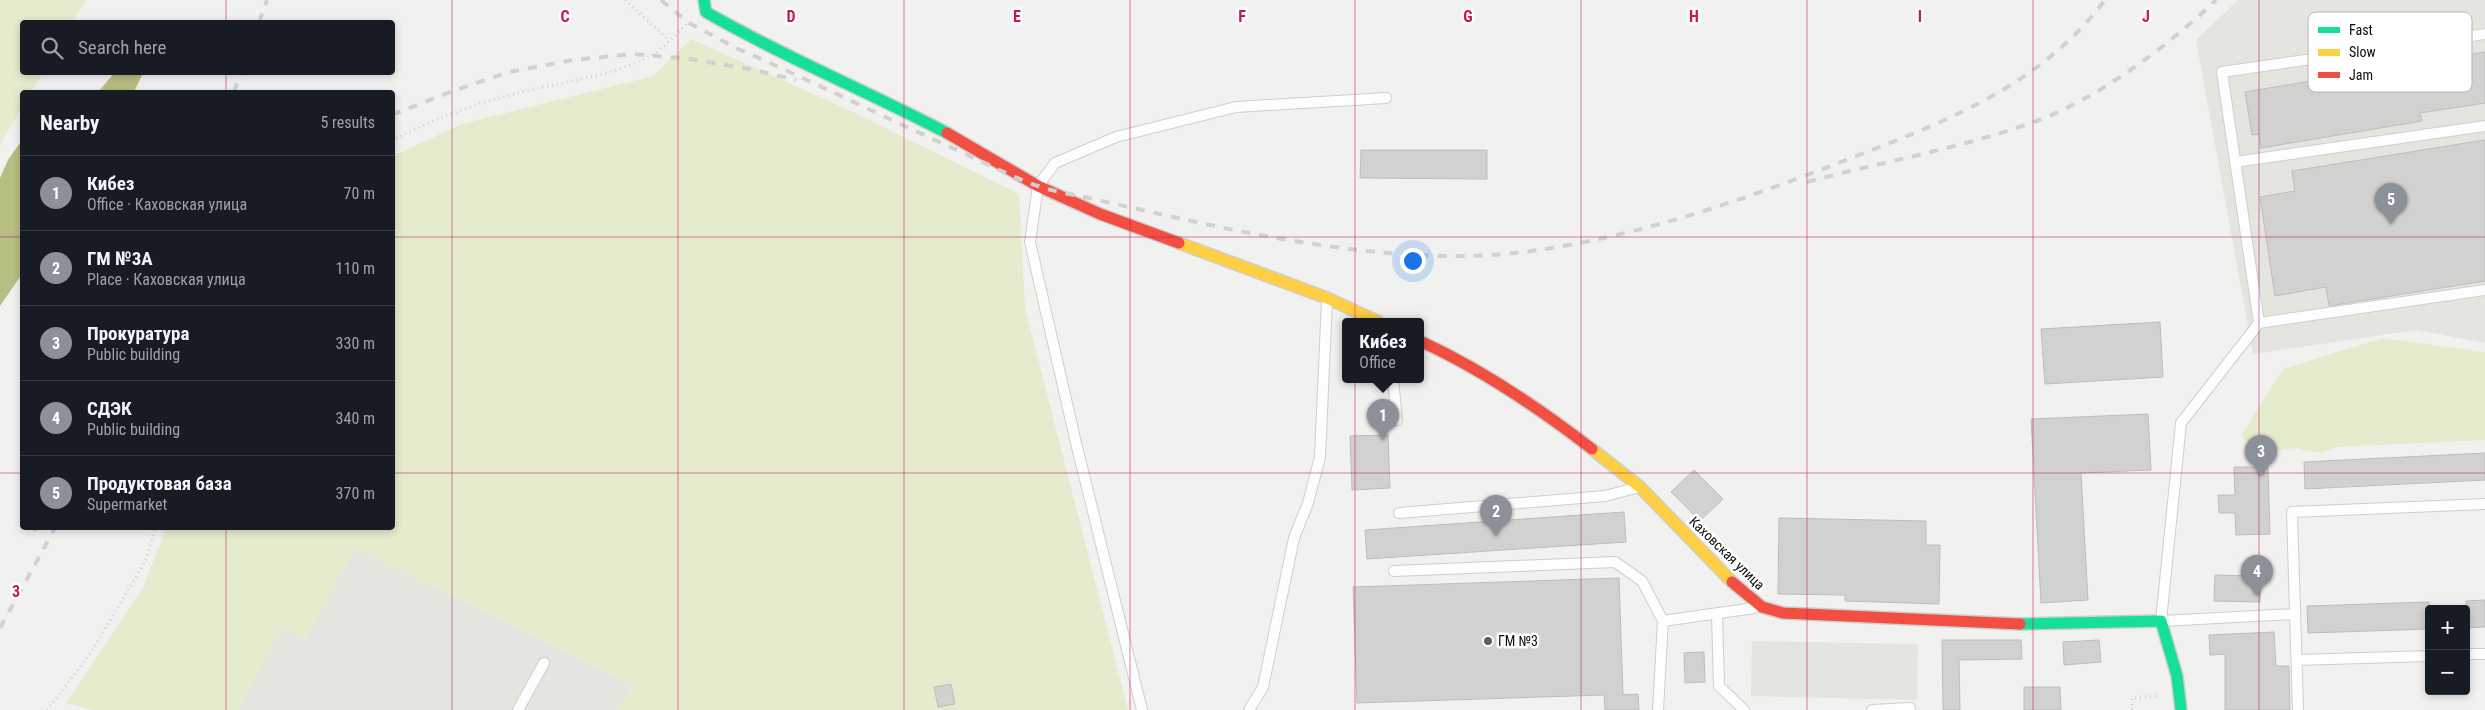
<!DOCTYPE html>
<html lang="en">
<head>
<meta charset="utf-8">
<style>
  body { margin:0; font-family:"Roboto Condensed",sans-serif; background:#242831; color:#f1f3f6 }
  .controls { position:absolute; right:15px; bottom:15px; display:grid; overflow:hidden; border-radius:5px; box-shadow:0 2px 8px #0003 }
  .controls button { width:45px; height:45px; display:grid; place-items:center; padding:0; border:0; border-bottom:1px solid #363941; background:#171b24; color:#f1f3f6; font:25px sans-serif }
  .you { position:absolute; left:1412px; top:260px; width:18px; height:18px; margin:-12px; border:4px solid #fff; border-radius:50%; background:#1a73e8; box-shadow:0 0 0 8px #1a73e833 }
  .badge { display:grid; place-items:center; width:32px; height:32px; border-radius:50%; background:#8c9099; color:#fff; font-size:16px; font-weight:700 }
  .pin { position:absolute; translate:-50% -41px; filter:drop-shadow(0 1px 2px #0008) }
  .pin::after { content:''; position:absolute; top:26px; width:18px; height:15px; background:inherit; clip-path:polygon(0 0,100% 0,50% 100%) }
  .popup { position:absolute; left:1342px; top:318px; width:82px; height:65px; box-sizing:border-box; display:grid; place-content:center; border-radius:5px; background:#171b24; filter:drop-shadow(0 1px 4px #0005); font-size:16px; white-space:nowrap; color:#9ea1a6 }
  .popup b { font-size:19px; color:#f1f3f6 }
  .popup::after { content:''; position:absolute; left:50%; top:100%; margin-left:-10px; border:10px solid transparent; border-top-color:#171b24 }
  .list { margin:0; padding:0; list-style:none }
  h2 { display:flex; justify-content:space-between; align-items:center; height:65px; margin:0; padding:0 20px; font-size:21px }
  h2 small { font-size:16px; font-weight:400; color:#9ea1a6 }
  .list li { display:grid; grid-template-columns:32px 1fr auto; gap:15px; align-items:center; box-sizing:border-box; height:75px; padding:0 20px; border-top:1px solid #363941 }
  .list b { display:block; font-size:19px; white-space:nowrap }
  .list p { margin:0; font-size:16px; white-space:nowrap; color:#9ea1a6 }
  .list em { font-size:16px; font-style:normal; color:#9ea1a6 }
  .icon { flex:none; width:28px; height:28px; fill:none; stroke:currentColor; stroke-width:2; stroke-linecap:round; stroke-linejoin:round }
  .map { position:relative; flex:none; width:2485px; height:710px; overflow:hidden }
  .search { position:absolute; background:#171b24; box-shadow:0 2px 8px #0003; left:20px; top:20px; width:375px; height:55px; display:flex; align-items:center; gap:12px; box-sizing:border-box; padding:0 18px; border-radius:5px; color:#9ea1a6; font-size:19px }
  .panel { position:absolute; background:#171b24; box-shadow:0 2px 8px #0003; left:20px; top:90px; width:375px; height:440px; border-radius:5px }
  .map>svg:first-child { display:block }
  .built { fill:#e4e5de }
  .green { fill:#e5ebcd }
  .water { fill:#b6be81 }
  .building { fill:#d1d2d0; stroke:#bdbebc }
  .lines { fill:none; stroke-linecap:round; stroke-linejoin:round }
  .lane-casing { stroke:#cecfcd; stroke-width:12 }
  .fast-casing { stroke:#cecfcd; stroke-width:14 }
  .slow-casing { stroke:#cecfcd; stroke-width:14 }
  .jam-casing { stroke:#cecfcd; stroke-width:14 }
  .path { stroke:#cfcfcf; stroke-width:3; stroke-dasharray:1 4; stroke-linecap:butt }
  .lane { stroke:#fdfdfd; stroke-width:10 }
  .fast { stroke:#16e098; stroke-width:11 }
  .slow { stroke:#ffcf43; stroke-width:11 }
  .jam { stroke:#f24e42; stroke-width:11 }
  .rail { stroke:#d1d1d0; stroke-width:4; stroke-dasharray:9 9; stroke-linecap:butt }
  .grid { fill:none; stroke:#c2185b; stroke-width:1; stroke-opacity:0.55 }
  .poi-dot { fill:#5c5c5b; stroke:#fff; stroke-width:2 }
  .labels { text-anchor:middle; stroke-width:5; stroke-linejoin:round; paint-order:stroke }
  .street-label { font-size:14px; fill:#0b0c0b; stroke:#fff }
  .poi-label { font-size:14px; fill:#0b0c0b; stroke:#fff; text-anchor:start }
  .key { fill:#fff; stroke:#b6b6b6; stroke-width:1 }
  .key-label { font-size:14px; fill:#0b0c0b }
  .grid-label { font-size:16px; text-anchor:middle; font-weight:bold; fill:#c2185b; stroke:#fff; stroke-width:5; stroke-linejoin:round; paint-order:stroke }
</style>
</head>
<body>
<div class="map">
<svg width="2485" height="710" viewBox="0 0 2485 710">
  <rect width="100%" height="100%" fill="#f1f2f0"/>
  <path class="built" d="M2238,0H2485V343L2416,330L2253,354L2196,40Z
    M354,548L632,685L617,710H239L281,628L306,640Z
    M1752,641L1918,644L1917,700L1751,696Z"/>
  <path class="green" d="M0,0H86L73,22H22V72L43,73L31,92H22V107L0,145Z
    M691,39L849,110L1019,194L1025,308L1128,710H617L632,685L354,548L306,640L281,628L239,710H93L66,703L143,588L166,528H392L393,156L462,124L653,76Z
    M2383,338L2485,352V440L2336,447L2319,453L2295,448L2258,454L2241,436L2283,369Z"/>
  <path class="water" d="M114,73H143L134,92H91L100,90Z
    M22,140V274L0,306V178L8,160Z"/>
  <path class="building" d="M2485,52V103L2420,113L2422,121L2261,148L2259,134L2252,135L2245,92Z
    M2485,140V281L2329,306L2326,287L2275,296L2260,197L2295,191L2292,171Z
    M1361,150H1487V179L1360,178Z
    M2160,322L2163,377L2045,384L2041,329Z
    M2148,414L2151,470L2081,473L2088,600L2041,603L2031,419Z
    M1388,435L1390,488L1352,490L1350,436Z
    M2485,453V480L2305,489L2304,462Z
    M2234,467H2268L2270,534L2236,535L2235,513H2219L2218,495H2235Z
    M1694,470L1723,499L1700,521L1671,492Z
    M1624,512L1626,542L1367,559L1365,530Z
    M1779,518L1926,521V545H1940L1939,604L1845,601V595L1778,594Z
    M2215,575L2261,576L2260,602L2214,601Z
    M1619,578L1623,695L1638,694L1639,710H1605L1604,695L1357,703L1353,587Z
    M2485,600V627L2466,628V601Z
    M2429,602V629L2308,633L2307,606Z
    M2274,632L2276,666H2289L2290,710H2225V654L2210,655L2209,635Z
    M1942,640H2021L2022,659L1959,660L1960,710H1943Z
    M2099,640L2101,662L2064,665L2063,642Z
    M1704,652L1705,682L1685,683L1684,653Z
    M951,684L955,704L938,707L934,687Z
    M2024,687H2060L2061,710H2024Z"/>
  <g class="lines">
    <g class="lane-casing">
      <path id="lane" d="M2235,162L2485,126
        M2259,323L2222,72L2485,34
        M1393,379L1397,420
        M1399,513L1605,496L1636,488
        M1394,571L1615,562L1642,581L1663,621L1754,608
        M1717,613L1719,686L1744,710
        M2295,614L2161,621L2181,423L2259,323L2485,290
        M2466,654H2485
        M2297,660L2429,656
        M518,710L544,663
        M1142,710L1076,443L1030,242L1038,186L1055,163L1116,137L1236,107L1386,98
        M1249,710L1263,687L1294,538L1308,503L1320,457L1327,300
        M1658,710L1663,621
        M1872,710L1910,708
        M2298,710L2292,512L2485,504"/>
    </g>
    <g class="fast-casing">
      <path id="fast" d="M704,0L706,12C784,57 867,91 947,133
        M2020,624L2161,621L2177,676L2181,710"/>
    </g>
    <g class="slow-casing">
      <path id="slow" d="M1179,243L1327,298L1377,321
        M1592,449L1640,487L1732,582"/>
    </g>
    <g class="jam-casing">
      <path id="jam" d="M947,133L1038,186L1100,214L1179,243
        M1420,341C1481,369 1539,408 1592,449
        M1732,582L1762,607L1783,613L2020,624"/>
    </g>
    <path class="path" d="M625,0L669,40
      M392,141C442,113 502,95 558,84C590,77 621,72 650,56C663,49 676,34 687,24
      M47,710L90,654L146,560L155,528
      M2132,710V698L2159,696"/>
    <use href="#lane" class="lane"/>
    <use href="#fast" class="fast"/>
    <use href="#slow" class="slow"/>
    <use href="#jam" class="jam"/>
    <path class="rail" d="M661,0L689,23L736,48C810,80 883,117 957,150C984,162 1011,177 1038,186C1054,192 1072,194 1089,198C1120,205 1151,212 1182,219C1269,238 1356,254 1445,256C1572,259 1721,209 1838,163C1939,124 2037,90 2105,0
      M259,22L267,0
      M234,92L241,72
      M392,115L450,92L509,72L573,60L633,54L690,59L750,69L796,80
      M1807,182C1881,162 1958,149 2031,123C2096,100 2166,48 2216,0
      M34,531L36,528
      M0,628L55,528"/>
  </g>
  <path class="grid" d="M226,0V22M452,0V710M678,0V710M904,0V710M1130,0V710M1355,0V710M1581,0V710M1807,0V710M2033,0V710M2259,0V710M226,72V92M0,237H22M392,237H2485M0,473H22M392,473H2485M226,528V710"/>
  <circle class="poi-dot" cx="1488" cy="641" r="5"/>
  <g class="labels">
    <g class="street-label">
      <text transform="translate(1727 553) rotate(44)" y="5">Каховская улица</text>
    </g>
    <g class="poi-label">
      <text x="1498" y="646">ГМ №3</text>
    </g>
  </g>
  <rect x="2308" y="12" width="164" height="80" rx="8" class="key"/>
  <rect x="2318" y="27" width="22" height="6" fill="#16e098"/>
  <rect x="2318" y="49" width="22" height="7" fill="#ffcf43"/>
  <rect x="2318" y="72" width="22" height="6" fill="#f24e42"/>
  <g class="key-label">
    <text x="2349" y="35">Fast</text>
    <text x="2349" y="57">Slow</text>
    <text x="2349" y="80">Jam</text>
  </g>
  <g class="grid-label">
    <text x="565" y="22">C</text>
    <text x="791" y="22">D</text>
    <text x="1017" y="22">E</text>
    <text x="1242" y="22">F</text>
    <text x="1468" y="22">G</text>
    <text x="1694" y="22">H</text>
    <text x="1920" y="22">I</text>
    <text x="2146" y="22">J</text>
    <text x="16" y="597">3</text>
  </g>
</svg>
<div class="controls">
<button>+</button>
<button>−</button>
</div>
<div class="you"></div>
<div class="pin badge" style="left:1383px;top:440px">1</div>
<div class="popup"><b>Кибез</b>Office</div>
<div class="pin badge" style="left:1496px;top:536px">2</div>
<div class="pin badge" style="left:2261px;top:476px">3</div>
<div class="pin badge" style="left:2257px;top:596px">4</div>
<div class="pin badge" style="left:2391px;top:224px">5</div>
<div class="search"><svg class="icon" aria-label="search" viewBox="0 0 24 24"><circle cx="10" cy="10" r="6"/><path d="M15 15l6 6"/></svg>Search here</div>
<section class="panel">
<h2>Nearby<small>5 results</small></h2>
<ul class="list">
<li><span class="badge">1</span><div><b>Кибез</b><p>Office · Каховская улица</p></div><em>70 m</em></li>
<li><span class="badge">2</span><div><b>ГМ №3А</b><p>Place · Каховская улица</p></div><em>110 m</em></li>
<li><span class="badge">3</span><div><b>Прокуратура</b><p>Public building</p></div><em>330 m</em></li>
<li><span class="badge">4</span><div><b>СДЭК</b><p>Public building</p></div><em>340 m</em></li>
<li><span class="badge">5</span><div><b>Продуктовая база</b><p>Supermarket</p></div><em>370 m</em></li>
</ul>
</section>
</div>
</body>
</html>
